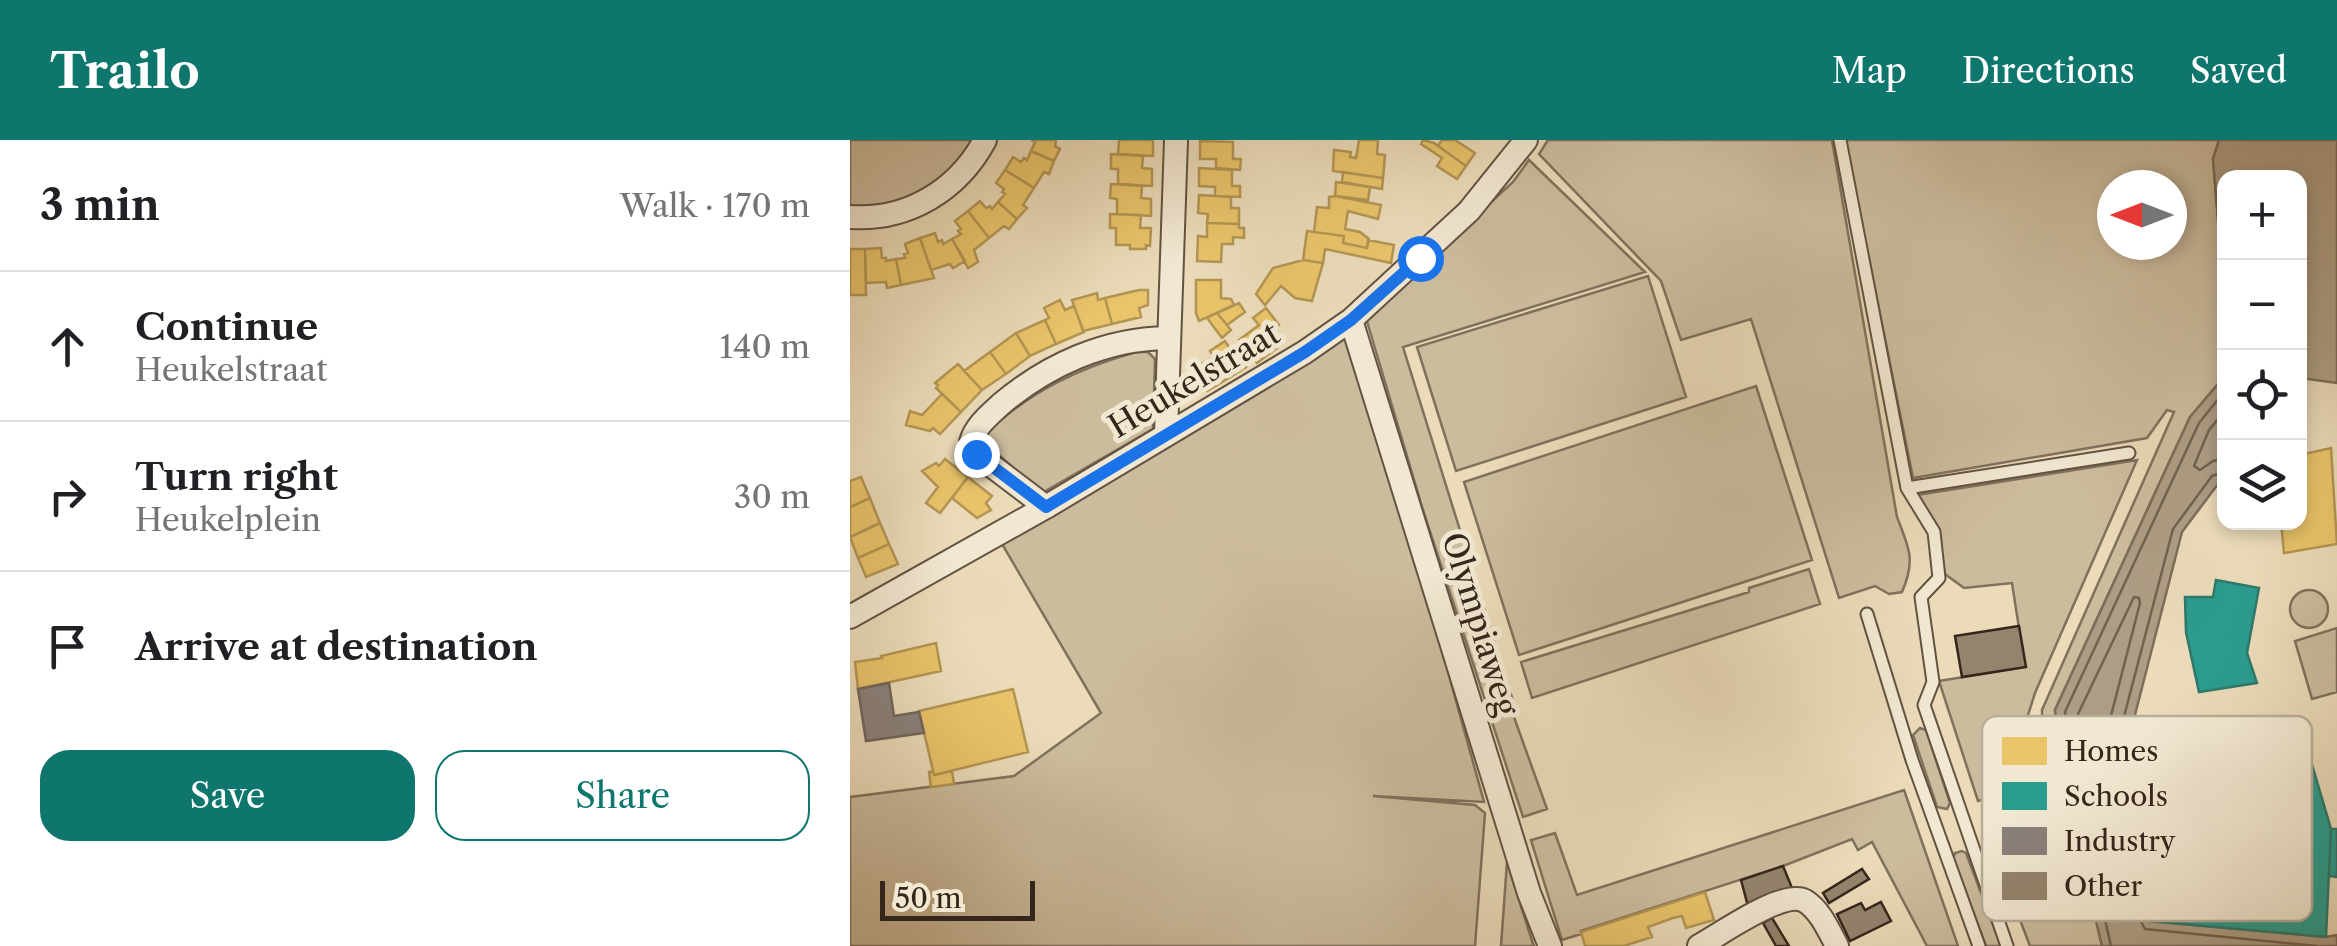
<!DOCTYPE html>
<html lang="en">
<head>
<meta charset="utf-8">
<style>
  body { margin:0; font-family:"Libre Caslon Text",serif; background:#f2f2f2; color:#202124 }
  .controls { position:absolute; right:30px; top:30px; display:grid; overflow:hidden; border-radius:20px; box-shadow:0 5px 15px #0003 }
  .controls button { width:90px; height:90px; display:grid; place-items:center; padding:0; border:0; border-bottom:2px solid #e0e0e0; background:#fff; color:#202124; font:50px sans-serif }
  .compass { position:absolute; left:1247px; top:30px; width:90px; height:90px; border-radius:50%; background:#fff; box-shadow:0 5px 15px #0003; rotate:270deg }
  .scale { position:absolute; left:30px; bottom:25px; width:155px; box-sizing:border-box; padding-left:10px; border:5px solid #35261c; border-top:0; font-size:28px; line-height:35px; white-space:nowrap; color:#35261c; -webkit-text-stroke:8px #f2e8d2; paint-order:stroke }
  .stop { position:absolute; width:30px; height:30px; margin:-22px; border:8px solid #1a73e8; border-radius:50%; background:#fff }
  .stop.end { background:#1a73e8; border-color:#fff; box-shadow:0 2px 10px #0008 }
  .list { margin:0; padding:0; list-style:none }
  h2 { display:flex; justify-content:space-between; align-items:center; height:130px; margin:0; padding:0 40px; font-size:42px }
  h2 small { font-size:32px; font-weight:400; color:#757577 }
  .list li { display:grid; grid-template-columns:65px 1fr auto; gap:30px; align-items:center; box-sizing:border-box; height:150px; padding:0 40px; border-top:2px solid #e0e0e0 }
  .list b { display:block; font-size:38px; white-space:nowrap }
  .list p { margin:0; font-size:32px; white-space:nowrap; color:#757577 }
  .list em { font-size:32px; font-style:normal; color:#757577 }
  .actions { display:flex; gap:20px; padding:30px 40px }
  .actions a { flex:1; padding:22px 0; border:2px solid #0f766e; border-radius:30px; text-align:center; font-size:35px; color:#0f766e }
  .actions .main { background:#0f766e; color:#fff }
  .icon { flex:none; width:55px; height:55px; fill:none; stroke:currentColor; stroke-width:2; stroke-linecap:round; stroke-linejoin:round }
  .map { position:relative; flex:none; width:1487px; height:806px; overflow:hidden }
  header { display:flex; align-items:center; gap:60px; box-sizing:border-box; height:140px; padding:0 50px; background:#0f766e; color:#fff }
  header strong { font-size:48px }
  nav { display:flex; gap:55px; margin-inline-start:auto; font-size:35px }
  main { display:flex }
  aside { flex:1; background:#fff }
  .map>svg:first-child { display:block }
  .green { fill:#ccbc9e; stroke:#80715d; stroke-width:2.5; fill-rule:evenodd }
  .water { fill:#ad9d84; stroke:#7d6d5a; stroke-width:2.5 }
  .homes { fill:#e9c46a; stroke:#b39553; stroke-width:2.5 }
  .schools { fill:#2a9d8f; stroke:#2d796c; stroke-width:2.5 }
  .industry { fill:#8a817c; stroke:#70665f; stroke-width:2.5 }
  .lines { fill:none; stroke-linecap:round; stroke-linejoin:round }
  .shore { stroke:#716250; stroke-width:2.5 }
  .building { fill:#94846e; stroke:#35261c; stroke-width:2.5 }
  .lane-casing { stroke:#625343; stroke-width:15 }
  .street-casing { stroke:#625343; stroke-width:26 }
  .lane { stroke:#f2e8d2; stroke-width:11 }
  .street { stroke:#f2e8d2; stroke-width:22 }
  .route { stroke:#1a73e8; stroke-width:12 }
  .labels { text-anchor:middle; stroke-width:10; stroke-linejoin:round; paint-order:stroke }
  .street-label { font-size:32px; fill:#35261c; stroke:#f2e8d2 }
  .key { fill:#f2e8d2; stroke:#b9ae9b; stroke-width:2.5 }
  .key-label { font-size:28px; fill:#35261c }
</style>
</head>
<body>
<header>
<strong>Trailo</strong>
<nav><a>Map</a><a>Directions</a><a>Saved</a></nav>
</header>
<main>
<aside>
<h2>3 min<small>Walk · 170 m</small></h2>
<ul class="list">
<li><svg class="icon" aria-label="ahead" viewBox="0 0 24 24"><path d="M12 20V5M6 11l6-6 6 6"/></svg><div><b>Continue</b><p>Heukelstraat</p></div><em>140 m</em></li>
<li><svg class="icon" aria-label="right" viewBox="0 0 24 24"><path d="M7 20v-9h11M14 6l5 5-5 5"/></svg><div><b>Turn right</b><p>Heukelplein</p></div><em>30 m</em></li>
<li><svg class="icon" aria-label="arrive" viewBox="0 0 24 24"><path d="M6 21V4h12l-3 4 3 4H6"/></svg><div><b>Arrive at destination</b></div></li>
</ul>
<div class="actions"><a class="main">Save</a><a>Share</a></div>
</aside>
<div class="map">
<svg width="1487" height="806" viewBox="0 0 1487 806">
  <rect width="100%" height="100%" fill="#ebdbb9"/>
  <filter id="stains"><feTurbulence type="fractalNoise" baseFrequency=".002" numOctaves="4"/><feColorMatrix values="0 0 0 0 .2 0 0 0 0 .09 0 0 0 0 .02 0 0 0 .5 -.17"/></filter>
  <radialGradient id="worn" r=".72"><stop offset=".6" stop-color="#630" stop-opacity="0"/><stop offset="1" stop-color="#630" stop-opacity=".3"/></radialGradient>
  <path class="green" d="M0,0H128L93,43L55,63L0,70Z
    M698,0H982L1047,377C1059,408 1066,420 1052,452L1039,454L1025,446L989,458L901,179L831,200L811,141L689,14Z
    M995,0H1369L1363,19L1374,152V237L1340,277L1205,570L1212,637L1193,641L1192,570L1324,272L1317,270L1297,298L1063,338ZM1262,45H1322V105H1262Z
    M679,20L795,132L553,207L664,564L660,566L697,669L673,677L573,370L516,178L663,42Z
    M798,136L836,257L606,331L567,207Z
    M498,195L559,391L634,662L523,656L625,665L635,673L625,806H0V657L164,636L251,573L152,404Z
    M286,212H298L305,219L303,289L192,353L135,303L137,292C181,251 229,228 286,212Z
    M906,246L962,420L669,515L614,342Z
    M1287,320L1185,553L1178,575L1180,645L1128,661L1089,541L1175,527L1162,443L1114,448L1095,434L1088,390L1067,355Z
    M959,429L970,464L682,558L671,522L899,452V448Z
    M1440 469a19 19 0 1 1 38 0a19 19 0 1 1-38 0Z
    M1487,488V552L1462,559L1445,501Z
    M1070,588L1076,590L1100,663L1097,669L1087,667L1063,595Z
    M1054,650L1108,806H1077L1022,702L1008,710L1002,699L933,726L731,791V794L712,800L681,700L705,693L727,755Z
    M1218,657L1252,806H1180L1133,683Z
    M1112,711L1116,713L1151,806H1136L1103,719L1105,713Z
    M657,722L683,804L684,806H651Z"/>
  <path class="water" d="M1369,0H1487V243L1450,238V38H1374V152L1363,19Z
    M1374,237V336L1332,392L1268,641L1302,749L1300,781L1476,797L1487,795V806H1252L1212,637L1205,570L1340,277Z"/>
  <path class="homes" d="M206,0L205,6L210,9L204,21L181,11L185,2L181,0Z
    M269,0H303V16L268,14Z
    M509,0H528L527,14L535,15L533,38L483,31L484,10L501,12L500,17L506,18Z
    M573,0L584,3L616,26L607,39L587,26L592,18L571,4Z
    M592,0H605L625,13L616,26L588,6Z
    M350,1L383,2V19H391L390,30L366,28V19H350Z
    M181,11L204,21L199,34L194,32L184,48L155,30L163,17L171,22L174,18L177,20Z
    M261,14L293,16L292,28L302,29V46L268,44V29H261Z
    M349,28L382,30V46H390V57L365,56V47L349,46Z
    M155,30L184,48L173,65L177,68L167,79L148,62L155,54L152,52L154,49L146,43Z
    M493,32L533,38L532,49L492,42Z
    M486,42L520,47L518,60L485,56Z
    M261,44L292,46L291,58L301,59V76L267,74V59L260,58Z
    M349,55L381,57V68H389V84L357,83L358,74L348,73Z
    M485,56L531,65L528,79L498,71L495,89L510,92L519,99L517,108L493,103L494,96L464,92L467,67L479,68V57Z
    M130,61L136,68L140,66L142,69L148,62L167,79L159,89L154,86L139,98L118,71Z
    M118,71L139,98L124,110L128,122L118,128L102,99L111,94L108,91L111,89L105,81Z
    M260,74L291,75L290,88H301L300,106L296,105V109H280V105H266V88H260Z
    M357,83L389,84V88H394V98L383,97V104H372L371,122L347,121L348,96L357,97Z
    M457,91L494,96L493,103L517,108L518,100L544,105L541,123L475,109L473,123L453,120Z
    M85,93L88,102L92,100L93,104L102,99L115,121L103,128L100,124L81,130L70,98Z
    M70,98L84,138L51,145L46,119L55,118L54,114L58,113L55,104Z
    M31,108L32,118H36V121L46,119L51,145L37,148L36,142L16,143L15,109Z
    M0,109H15L16,155H0Z
    M453,120L473,123L462,161L445,158L431,146L415,165L406,154L423,128Z
    M346,140H371V158L381,159L384,165L349,181L346,173Z
    M289,150H298V165L289,168L291,177L262,184L255,158Z
    M247,153L248,160L255,158L262,184L233,191L222,160Z
    M210,160L215,170L224,166L234,192L206,204L195,180L199,178L194,168Z
    M389,163L395,172L377,185L367,173Z
    M416,168L429,185L420,191L431,205L407,223L389,200L409,185L403,178Z
    M367,173L381,190L372,198L357,178Z
    M195,180L206,204L180,216L166,193Z
    M166,193L180,216L156,234L140,212Z
    M375,201L380,209L384,207L396,227L377,239L360,211Z
    M140,212L156,234L132,250L114,231Z
    M363,217L377,239L357,251L343,229Z
    M108,224L132,250L111,272L86,248L88,245L85,243Z
    M92,254L111,272L90,294L83,288L80,291L56,285L60,271L72,275Z
    M1481,308L1487,404L1434,413L1431,382H1450V315Z
    M95,319L118,337L90,373L76,363L88,347L72,331L86,323L89,326Z
    M11,337L20,358L0,367V341Z
    M118,337L142,356L136,363L141,370L127,378L102,358Z
    M20,358L30,383L0,397V367Z
    M30,383L39,404L8,418L0,397Z
    M39,404L48,424L16,437L8,418Z
    M86,503L91,531L8,549L5,522L32,518L31,516Z
    M163,549L178,612L84,635L69,571Z
    M83,631L84,635L102,631L104,644L81,647L79,632Z
    M855,752L864,780L836,788L832,776L823,778L798,787L802,797L774,806H735L731,792Z"/>
  <path class="schools" d="M1366,440L1409,448L1397,513L1407,543L1349,552L1336,492L1335,457H1363Z
    M1450,584L1481,689L1476,797L1300,781L1302,749L1288,705L1395,672L1374,606Z
    M1481,689H1487V737L1479,736Z"/>
  <path class="industry" d="M39,543L44,576L69,572L74,593L16,601L8,549Z"/>
  <g class="lines">
    <path class="shore" d="M1374,272L1359,290L1344,326L1350,330L1363,321L1374,319
      M1374,332L1362,336L1323,389L1258,638L1291,749L1290,780L1295,789L1467,806
      M1284,457L1289,458L1290,463L1245,638L1240,641L1234,632L1228,574Z
      M1251,678L1257,681C1265,708 1289,753 1274,778L1268,774L1247,683Z
      M1261,806L1222,635L1215,572L1349,283L1374,252"/>
  </g>
  <path class="building" d="M1169,486L1176,527L1112,537L1105,496Z
    M933,726L942,748L898,766L891,740Z
    M1012,729L1019,739L979,763L973,753Z
    M1031,762L1041,781L1000,801L987,774L1011,763L1015,770Z
    M922,778L939,806H926L913,783Z"/>
  <g class="lines">
    <g class="lane-casing">
      <path id="lane" d="M990,0L1057,348L1084,392L1089,438L1071,457L1083,542L1074,565
        M1057,348L1279,313
        M1017,474L1062,620L1129,806
        M1074,565L1157,806"/>
    </g>
    <g class="street-casing">
      <path id="street" d="M0,77C58,81 108,50 135,0
        M501,180L679,753L700,806
        M316,294L326,0
        M196,367L126,314L121,302C125,287 138,276 150,265C197,225 255,199 317,198
        M0,477L196,367L455,212L501,180L619,71L676,0
        M849,806C871,794 933,749 955,761C970,770 979,791 987,806"/>
    </g>
    <use href="#lane" class="lane"/>
    <use href="#street" class="street"/>
  </g>
  <g class="lines">
    <path class="route" d="M126,314L196,367L455,212L501,180L570,118"/>
  </g>
  <g class="labels">
    <g class="street-label">
      <text transform="translate(344 240) rotate(-31)" y="11">Heukelstraat</text>
      <text transform="translate(630 484) rotate(73)" y="11">Olympiaweg</text>
    </g>
  </g>
  <rect x="1132" y="576" width="330" height="205" rx="15" class="key"/>
  <rect x="1152" y="597" width="45" height="28" fill="#e9c46a"/>
  <rect x="1152" y="642" width="45" height="28" fill="#2a9d8f"/>
  <rect x="1152" y="687" width="45" height="28" fill="#8a817c"/>
  <rect x="1152" y="732" width="45" height="28" fill="#94846e"/>
  <g class="key-label">
    <text x="1214" y="621">Homes</text>
    <text x="1214" y="666">Schools</text>
    <text x="1214" y="711">Industry</text>
    <text x="1214" y="756">Other</text>
  </g>
  <rect width="100%" height="100%" filter="url(#stains)"/>
  <rect width="100%" height="100%" fill="url(#worn)"/>
</svg>
<div class="controls">
<button>+</button>
<button>−</button>
<button><svg class="icon" aria-label="locate" viewBox="0 0 24 24"><circle cx="12" cy="12" r="6"/><path d="M12 2v4M12 18v4M2 12h4M18 12h4"/></svg></button>
<button><svg class="icon" aria-label="layers" viewBox="0 0 24 24"><path d="M12 4l9 5-9 5-9-5zM3 14l9 5 9-5"/></svg></button>
</div>
<svg class="compass" viewBox="-18 -18 36 36"><path d="M0-13l5 13h-10z" fill="#e53935"/><path d="M0 13l5-13h-10z" fill="#757577"/></svg>
<div class="scale">50 m</div>
<div class="stop" style="left:570px;top:118px"></div>
<div class="stop end" style="left:126px;top:314px"></div>
</div>
</main>
</body>
</html>
